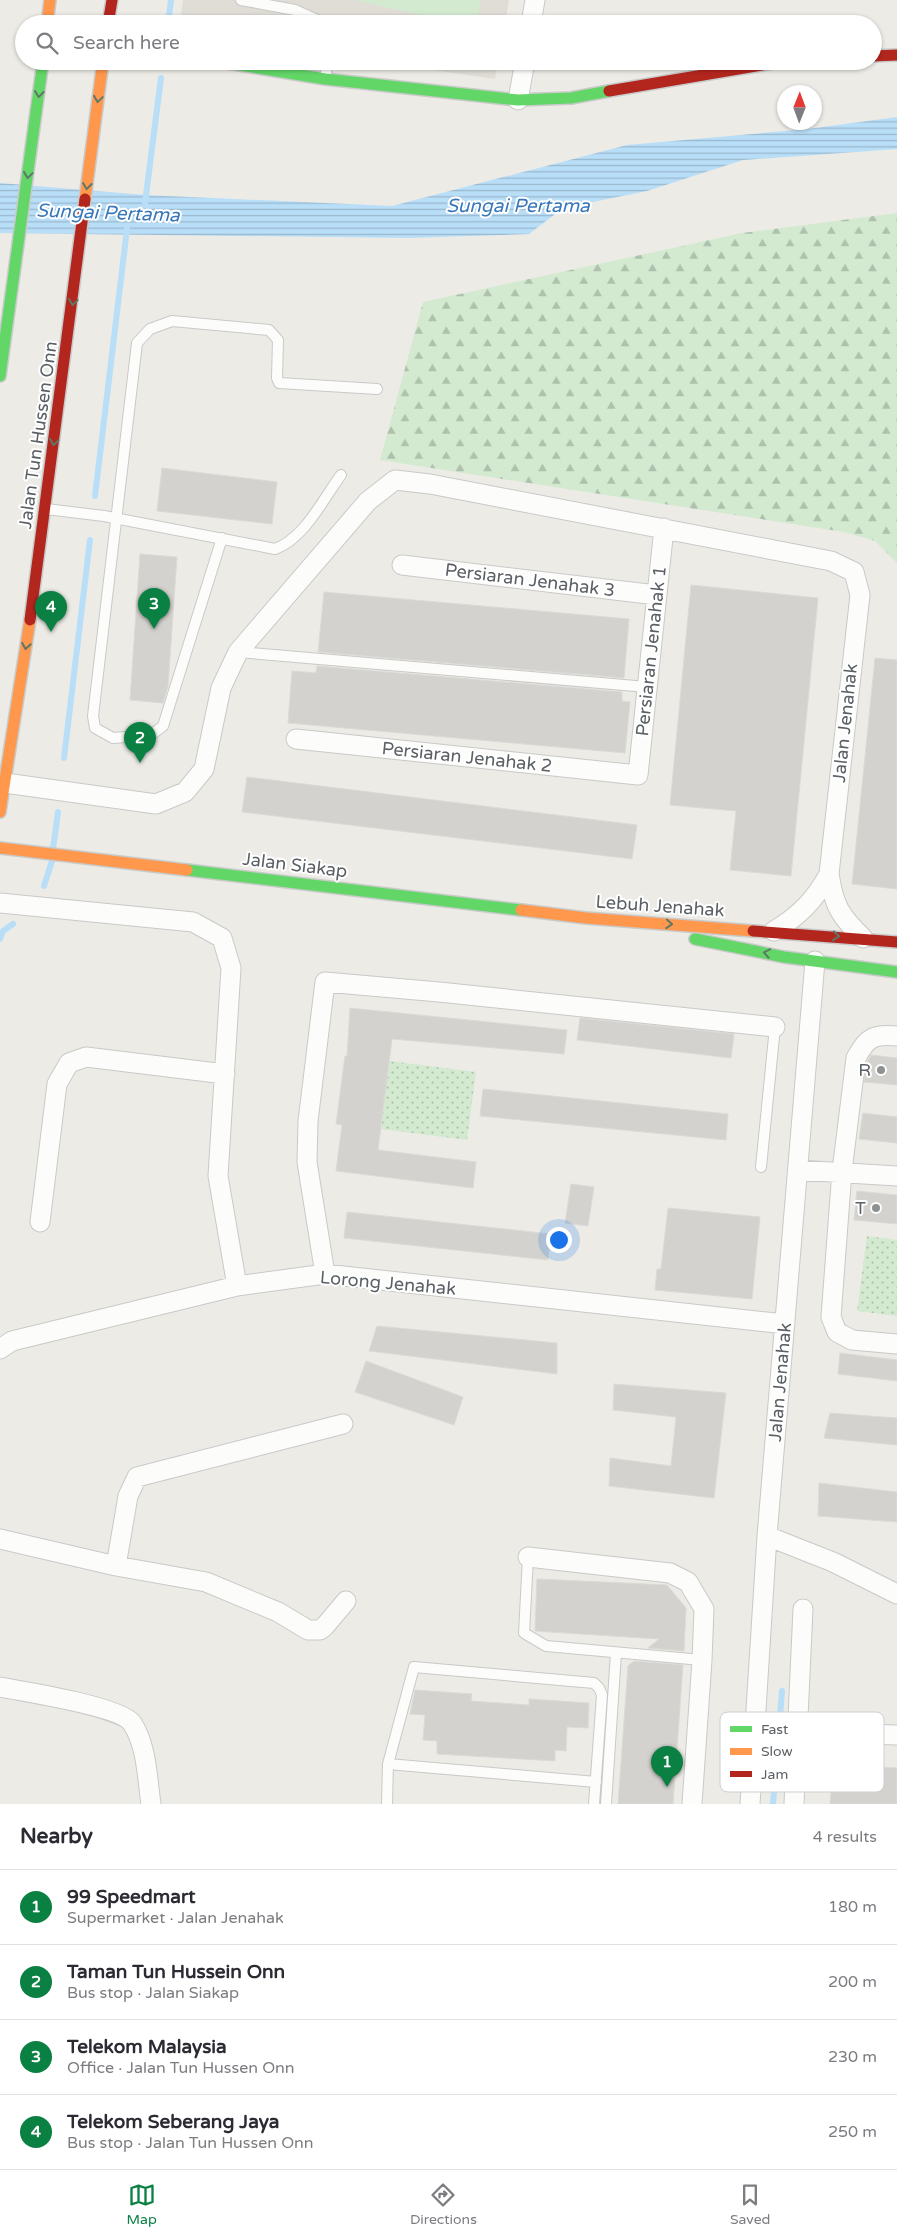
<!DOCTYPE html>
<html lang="en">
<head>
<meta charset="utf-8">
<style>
  body { margin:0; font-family:"Varela Round",sans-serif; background:#f7f7f7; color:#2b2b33 }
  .compass { position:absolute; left:777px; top:85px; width:45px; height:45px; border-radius:50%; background:#fff; box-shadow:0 1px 4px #0004; rotate:1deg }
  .you { position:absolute; left:558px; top:1239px; width:18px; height:18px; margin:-12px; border:4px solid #fff; border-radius:50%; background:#1a73e8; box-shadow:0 0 0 8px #1a73e833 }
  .badge { display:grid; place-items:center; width:32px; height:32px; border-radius:50%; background:#0b8043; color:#fff; font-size:16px; font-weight:700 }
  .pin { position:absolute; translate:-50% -41px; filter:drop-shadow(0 1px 2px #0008) }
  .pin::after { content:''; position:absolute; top:26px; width:18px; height:15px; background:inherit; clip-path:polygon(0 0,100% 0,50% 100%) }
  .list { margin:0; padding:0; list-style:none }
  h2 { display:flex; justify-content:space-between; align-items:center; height:65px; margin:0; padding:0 20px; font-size:21px }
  h2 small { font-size:16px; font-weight:400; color:#7c7c81 }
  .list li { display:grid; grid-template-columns:32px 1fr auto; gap:15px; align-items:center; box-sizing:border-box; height:75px; padding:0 20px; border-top:1px solid #e1e1e2 }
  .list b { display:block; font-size:19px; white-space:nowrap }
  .list p { margin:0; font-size:16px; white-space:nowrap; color:#7c7c81 }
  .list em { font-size:16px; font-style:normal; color:#7c7c81 }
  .icon { flex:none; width:28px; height:28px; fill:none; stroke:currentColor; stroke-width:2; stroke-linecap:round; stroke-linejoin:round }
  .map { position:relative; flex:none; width:897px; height:1804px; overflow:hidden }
  .search { position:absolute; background:#fff; box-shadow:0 1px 4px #0004; left:15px; right:15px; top:15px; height:55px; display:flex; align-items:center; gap:12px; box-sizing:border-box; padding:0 18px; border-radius:28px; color:#7c7c81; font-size:19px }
  .sheet { height:365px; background:#fff }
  nav { display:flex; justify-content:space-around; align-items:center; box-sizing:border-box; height:70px; border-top:1px solid #e1e1e2; background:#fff; font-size:14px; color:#7c7c81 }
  nav a { display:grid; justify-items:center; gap:2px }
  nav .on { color:#0b8043 }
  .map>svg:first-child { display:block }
  .education { fill:#dfddd6 }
  .green { fill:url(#green-dots) }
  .forest { fill:url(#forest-firs) }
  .pitch { fill:#d3ead0 }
  .water { fill:url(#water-rules) }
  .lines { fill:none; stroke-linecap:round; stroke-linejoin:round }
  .stream { stroke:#b9def8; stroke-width:6 }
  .building { fill:#d3d2cf; stroke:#dcdad5 }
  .lane-casing { stroke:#c9c9c8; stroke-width:12 }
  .street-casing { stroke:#c9c9c8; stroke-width:21 }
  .fast-casing { stroke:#c9caca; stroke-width:14 }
  .slow-casing { stroke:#c9caca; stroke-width:14 }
  .jam-casing { stroke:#c9caca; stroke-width:14 }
  .lane { stroke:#fcfcfb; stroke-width:10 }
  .street { stroke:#fcfcfb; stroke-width:19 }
  .fast { stroke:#63d668; stroke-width:11 }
  .slow { stroke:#ff974d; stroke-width:11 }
  .jam { stroke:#b3261e; stroke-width:11 }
  .oneway { stroke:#5d7866 }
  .poi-dot { fill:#8e9192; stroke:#fff; stroke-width:2 }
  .labels { text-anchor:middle; stroke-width:4; stroke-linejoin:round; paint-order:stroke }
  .street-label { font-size:18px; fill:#5b6065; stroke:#fff }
  .poi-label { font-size:18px; fill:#5b6065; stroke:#fff; text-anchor:end }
  .water-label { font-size:19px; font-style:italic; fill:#3978b8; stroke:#fff }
  .key { fill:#fff; stroke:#cecfd1; stroke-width:1 }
  .key-label { font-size:14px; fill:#5b6065 }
</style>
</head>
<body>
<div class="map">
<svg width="897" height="1804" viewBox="0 0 897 1804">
  <defs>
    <pattern id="green-dots" width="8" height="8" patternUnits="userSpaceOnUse" patternTransform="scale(1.25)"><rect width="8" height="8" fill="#d3ead0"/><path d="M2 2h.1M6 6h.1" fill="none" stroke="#aec1ac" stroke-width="1.8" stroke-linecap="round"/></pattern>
    <pattern id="forest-firs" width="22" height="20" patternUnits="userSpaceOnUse" patternTransform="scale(1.25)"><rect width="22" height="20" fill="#d3ead0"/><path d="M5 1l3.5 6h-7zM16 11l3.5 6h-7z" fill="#aec1ac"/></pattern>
    <pattern id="water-rules" width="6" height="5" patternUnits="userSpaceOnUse" patternTransform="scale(1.25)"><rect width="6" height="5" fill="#b9def8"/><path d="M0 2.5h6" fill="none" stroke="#99b7cc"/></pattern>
  </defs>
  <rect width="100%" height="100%" fill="#ecebe6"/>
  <path class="education" d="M183,0H509L505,24H180Z
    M369,61H498L495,79Z"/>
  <path class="green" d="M389,1061L476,1072L467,1140L381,1129Z
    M867,1236L897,1240V1316L857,1311Z"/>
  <path class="forest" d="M897,213V563L875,541L844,532L380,460L423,302L742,233Z"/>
  <path class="pitch" d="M354,0H481L477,24H461Z"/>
  <path class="water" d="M897,117V149L743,160L647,191L563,208L529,234L409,238L0,233V183L145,195L392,206L627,145L808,129Z"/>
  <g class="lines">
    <path class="stream" d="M168,24L171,0
      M145,203L161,78
      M95,496L127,229
      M64,758L90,540
      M53,849L58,812
      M44,886L52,861
      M0,939L3,931L13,924
      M773,1804L782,1691"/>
  </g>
  <path class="building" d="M162,468L277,482L272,524L157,511Z
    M140,554L177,557L168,686L163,703L130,700Z
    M691,585L818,598L791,876L730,870L736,811L670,805Z
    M324,592L629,619L624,678L318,652Z
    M875,658L897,660V889L852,884Z
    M317,666L622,692V701L630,702L625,753L288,723L292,671L316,673Z
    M247,777L637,825L632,859L242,812Z
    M350,1008L567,1030L564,1054L392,1039L378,1150L476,1162L473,1188L336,1171L342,1125L336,1124L345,1056H347Z
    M580,1018L734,1034L731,1058L577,1040Z
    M871,1055L897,1058V1085L864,1082L867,1062Z
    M483,1089L728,1114L726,1140L480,1116Z
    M863,1113L897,1117V1143L859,1139Z
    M571,1184L594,1187L588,1226L565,1223Z
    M857,1191L897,1195V1224L854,1220Z
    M668,1208L760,1217L752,1299L655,1290L657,1269H661Z
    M347,1212L551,1234L548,1260L344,1238Z
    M377,1326L557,1343V1374L369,1351Z
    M840,1353L897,1360V1381L838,1374Z
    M366,1361L463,1397L454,1425L355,1392Z
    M614,1384L726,1393L714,1498L609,1486L610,1458L671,1466L676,1417L613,1410Z
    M830,1413L897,1418V1445L824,1438Z
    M819,1483L897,1492V1522L818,1516Z
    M537,1579L667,1585L686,1608L684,1651L648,1648L659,1639L535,1631Z
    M634,1661L683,1665L673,1804H618L628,1666Z
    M415,1690L472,1694L471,1701L529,1705V1699L589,1703L588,1728L567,1727L566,1751L555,1750V1761L437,1754V1741L423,1740L425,1715L410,1714Z
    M833,1765L897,1768V1804H830Z"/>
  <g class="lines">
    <g class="lane-casing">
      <path id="lane" d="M241,0L295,10L326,24
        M325,78L328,61
        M46,509L104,516L275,549C305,538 323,499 341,475
        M222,538L163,726L151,735L113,738L95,728L93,716L137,343L150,329L172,321L269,330L278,340L277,378L279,383L377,389
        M238,652L647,687
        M761,1167L775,1027
        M528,1557L524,1633L546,1646L702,1660
        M388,1764L596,1782
        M387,1804L388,1764L414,1667L594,1683L599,1688L602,1695L594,1804
        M606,1804L616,1653"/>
    </g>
    <g class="street-casing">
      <path id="street" d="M531,24L535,0
        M518,100L525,61
        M402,565L657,595
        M296,739L638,775L664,528
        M5,783L156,804L185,792L204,769L221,688L238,652L368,501L395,480L430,484L831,561L854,572L860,595L829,874C834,906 840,916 863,938
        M0,903L193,922L222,938L231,968L218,1176L237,1286
        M774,931C799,916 815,900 829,874
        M897,1036C874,1034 867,1037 856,1058L842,1171L831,1317L837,1332L852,1340L897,1344
        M798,1170L897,1176
        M40,1222L57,1084L69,1063L86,1057L225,1074
        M325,1274L307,1162L308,1121L325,982L439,992L775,1027
        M0,1349L12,1341L237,1286L325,1274L785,1324
        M767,1536L833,1562L897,1594
        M0,1539L116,1566L206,1582L278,1612L308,1630H320L325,1626L346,1601
        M528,1557L670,1573L688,1582L704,1609L702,1660L692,1804
        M116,1566L128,1496L137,1477L343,1424
        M0,1687C23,1691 121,1707 132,1723C147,1746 147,1777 151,1804
        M799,1732L897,1735
        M750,1804L767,1536L815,961
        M794,1804L803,1609"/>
    </g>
    <g class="fast-casing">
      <path id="fast" d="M215,61L325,79L518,100L571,98L609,91
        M0,376L43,61
        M187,870L521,910
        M695,939L784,957L897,972"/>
    </g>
    <g class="slow-casing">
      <path id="slow" d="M47,24L50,0
        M85,199L103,61
        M0,812L30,620
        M0,848L187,870
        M521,910L586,918L753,931"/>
    </g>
    <g class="jam-casing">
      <path id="jam" d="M108,24L112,0
        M873,56L897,55
        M609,91L785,61
        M30,620L85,199
        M753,931L897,942"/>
    </g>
    <use href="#lane" class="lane"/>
    <use href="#street" class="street"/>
    <use href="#fast" class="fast"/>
    <use href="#slow" class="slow"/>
    <use href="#jam" class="jam"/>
  </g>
  <defs><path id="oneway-chevron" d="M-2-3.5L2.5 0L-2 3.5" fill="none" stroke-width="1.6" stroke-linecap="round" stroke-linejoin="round" transform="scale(1.25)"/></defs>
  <g class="oneway">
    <use href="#oneway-chevron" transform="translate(39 94) rotate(97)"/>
    <use href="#oneway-chevron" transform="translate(98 99) rotate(98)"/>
    <use href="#oneway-chevron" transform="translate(28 175) rotate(98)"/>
    <use href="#oneway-chevron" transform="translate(87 186) rotate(97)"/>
    <use href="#oneway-chevron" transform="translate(73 302) rotate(98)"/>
    <use href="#oneway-chevron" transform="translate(54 442) rotate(98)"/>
    <use href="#oneway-chevron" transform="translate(26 646) rotate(99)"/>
    <use href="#oneway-chevron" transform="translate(669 924) rotate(4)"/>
    <use href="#oneway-chevron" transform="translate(836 936) rotate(5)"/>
    <use href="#oneway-chevron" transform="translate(767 953) rotate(-169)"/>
  </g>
  <g class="poi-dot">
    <circle cx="881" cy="1070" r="5"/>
    <circle cx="876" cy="1208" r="5"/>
  </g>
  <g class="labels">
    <g class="street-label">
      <text transform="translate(38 435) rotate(-82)" y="6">Jalan Tun Hussen Onn</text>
      <text transform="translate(530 580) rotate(7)" y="6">Persiaran Jenahak 3</text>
      <text transform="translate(651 651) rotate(-84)" y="6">Persiaran Jenahak 1</text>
      <text transform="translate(845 723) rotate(-84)" y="6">Jalan Jenahak</text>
      <text transform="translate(467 757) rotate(6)" y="6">Persiaran Jenahak 2</text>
      <text transform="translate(295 865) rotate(7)" y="6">Jalan Siakap</text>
      <text transform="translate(660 906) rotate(4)" y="6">Lebuh Jenahak</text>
      <text transform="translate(388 1283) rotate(5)" y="6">Lorong Jenahak</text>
      <text transform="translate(780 1382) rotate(-85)" y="6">Jalan Jenahak</text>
    </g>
    <g class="poi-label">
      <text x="871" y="1076">R</text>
      <text x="866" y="1214">T</text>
    </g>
    <g class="water-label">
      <text x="518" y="212">Sungai Pertama</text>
      <text transform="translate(108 212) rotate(2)" y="7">Sungai Pertama</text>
    </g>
  </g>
  <rect x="720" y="1712" width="164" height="80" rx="8" class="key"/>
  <rect x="730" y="1726" width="22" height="6" fill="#63d668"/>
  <rect x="730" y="1748" width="22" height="7" fill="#ff974d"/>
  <rect x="730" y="1771" width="22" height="6" fill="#b3261e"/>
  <g class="key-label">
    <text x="761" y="1734">Fast</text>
    <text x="761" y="1756">Slow</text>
    <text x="761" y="1779">Jam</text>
  </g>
</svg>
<svg class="compass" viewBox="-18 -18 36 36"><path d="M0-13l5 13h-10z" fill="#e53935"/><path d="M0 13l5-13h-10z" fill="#7c7c81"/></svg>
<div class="you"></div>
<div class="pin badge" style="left:667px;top:1787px">1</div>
<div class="pin badge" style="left:140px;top:763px">2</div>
<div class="pin badge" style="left:154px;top:629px">3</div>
<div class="pin badge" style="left:51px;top:632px">4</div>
<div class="search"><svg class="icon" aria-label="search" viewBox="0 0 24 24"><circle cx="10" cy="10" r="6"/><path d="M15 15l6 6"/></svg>Search here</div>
</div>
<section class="sheet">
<h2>Nearby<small>4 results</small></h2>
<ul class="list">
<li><span class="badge">1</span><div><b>99 Speedmart</b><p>Supermarket · Jalan Jenahak</p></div><em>180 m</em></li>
<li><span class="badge">2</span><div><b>Taman Tun Hussein Onn</b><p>Bus stop · Jalan Siakap</p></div><em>200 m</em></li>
<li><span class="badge">3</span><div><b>Telekom Malaysia</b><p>Office · Jalan Tun Hussen Onn</p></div><em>230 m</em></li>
<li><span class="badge">4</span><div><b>Telekom Seberang Jaya</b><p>Bus stop · Jalan Tun Hussen Onn</p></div><em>250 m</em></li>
</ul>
</section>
<nav>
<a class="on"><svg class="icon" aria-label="map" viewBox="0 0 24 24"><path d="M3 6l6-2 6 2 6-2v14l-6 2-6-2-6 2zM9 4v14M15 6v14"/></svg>Map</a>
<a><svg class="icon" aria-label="directions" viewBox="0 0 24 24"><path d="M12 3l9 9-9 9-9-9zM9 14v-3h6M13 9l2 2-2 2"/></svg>Directions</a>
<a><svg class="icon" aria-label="saved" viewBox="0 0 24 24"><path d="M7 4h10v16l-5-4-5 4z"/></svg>Saved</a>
</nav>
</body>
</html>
